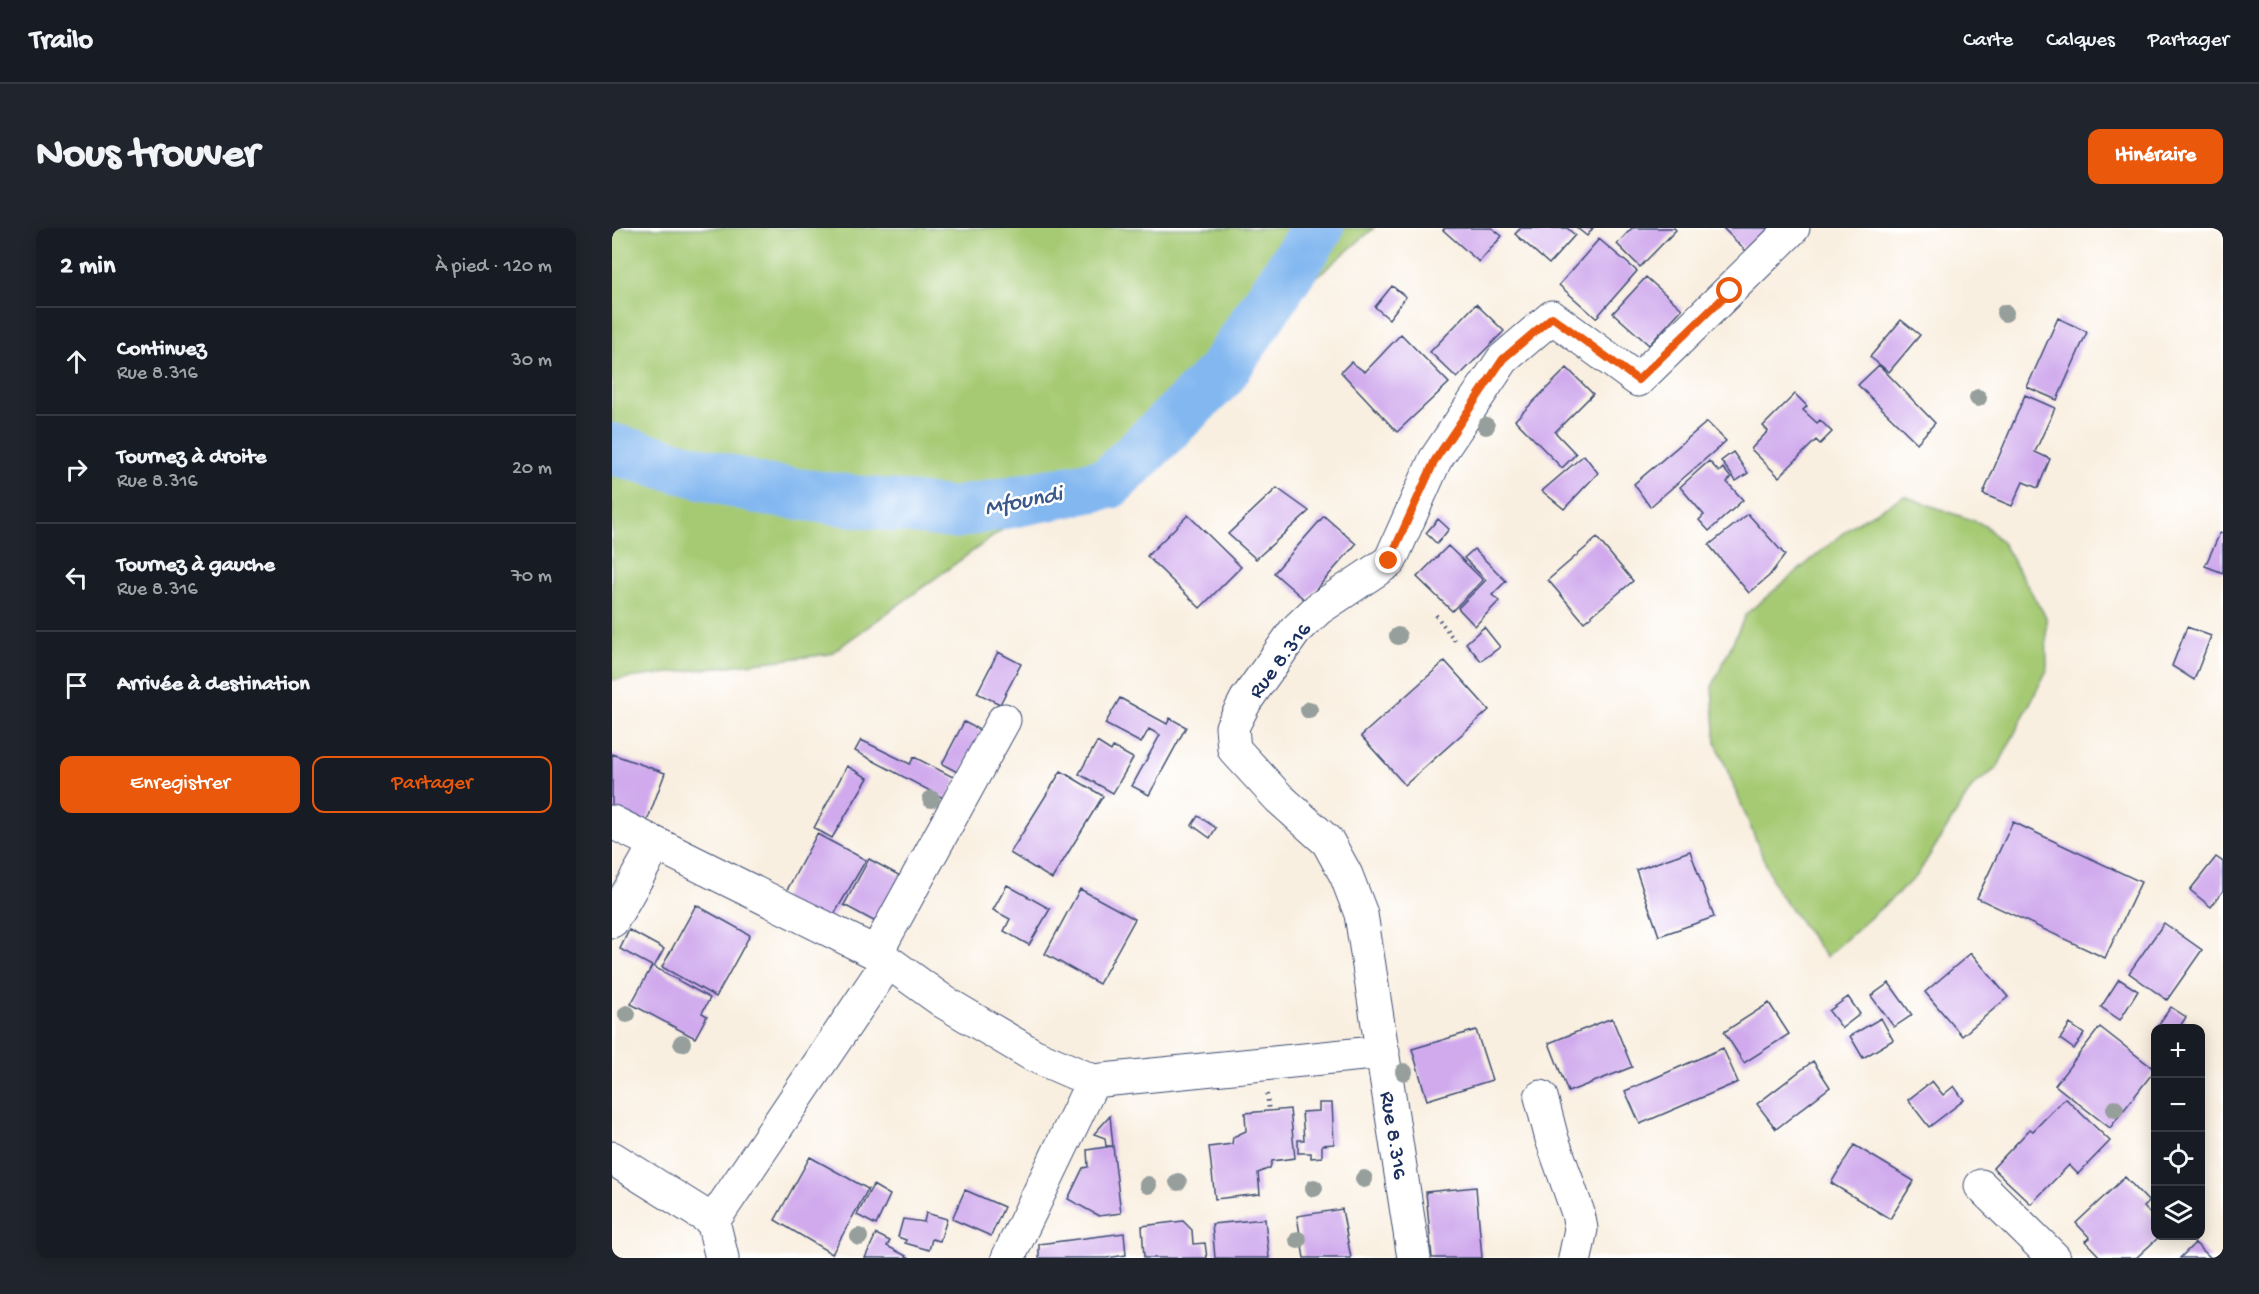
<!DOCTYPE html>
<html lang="fr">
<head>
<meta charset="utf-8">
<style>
  body { margin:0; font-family:"Gochi Hand",sans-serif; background:#20242c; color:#f1f3f6 }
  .controls { position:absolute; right:18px; bottom:18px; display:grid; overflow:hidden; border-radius:12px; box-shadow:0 3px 15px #0003 }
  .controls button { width:54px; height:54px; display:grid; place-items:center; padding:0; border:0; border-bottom:2px solid #363941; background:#171b24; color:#f1f3f6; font:30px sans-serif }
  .stop { position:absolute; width:18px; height:18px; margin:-14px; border:4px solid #ea580c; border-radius:50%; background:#fff }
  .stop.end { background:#ea580c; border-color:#fff; box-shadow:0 2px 6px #0008 }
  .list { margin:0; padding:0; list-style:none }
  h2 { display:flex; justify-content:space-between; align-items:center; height:78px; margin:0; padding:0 24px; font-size:26px }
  h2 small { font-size:20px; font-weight:400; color:#9ea1a6 }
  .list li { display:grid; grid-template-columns:39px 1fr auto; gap:18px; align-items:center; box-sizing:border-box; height:108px; padding:0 24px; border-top:2px solid #363941 }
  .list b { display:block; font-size:22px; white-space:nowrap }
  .list p { margin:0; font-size:20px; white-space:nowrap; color:#9ea1a6 }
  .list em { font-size:20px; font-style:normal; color:#9ea1a6 }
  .actions { display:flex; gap:12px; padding:18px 24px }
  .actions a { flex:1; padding:14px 0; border:2px solid #ea580c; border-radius:12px; text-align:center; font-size:21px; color:#ea580c }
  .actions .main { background:#ea580c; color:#fff }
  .icon { flex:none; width:33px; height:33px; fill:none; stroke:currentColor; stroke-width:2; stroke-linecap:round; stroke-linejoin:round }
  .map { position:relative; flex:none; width:1611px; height:1030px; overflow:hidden; border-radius:12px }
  header { display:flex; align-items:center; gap:36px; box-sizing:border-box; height:84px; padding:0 30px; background:#171b24; border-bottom:2px solid #363941 }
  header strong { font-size:28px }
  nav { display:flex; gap:33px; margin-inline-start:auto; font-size:21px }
  .intro { display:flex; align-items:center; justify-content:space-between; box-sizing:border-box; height:144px; padding:0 36px }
  h1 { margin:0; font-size:42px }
  .button { padding:15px 27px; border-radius:12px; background:#ea580c; color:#fff; font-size:21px; font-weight:700 }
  main { display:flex; gap:36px; padding:0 36px }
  aside { flex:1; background:#171b24; border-radius:12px; box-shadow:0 3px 15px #0003 }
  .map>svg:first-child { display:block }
  .green { fill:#a6ca73; stroke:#607c68; stroke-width:1.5 }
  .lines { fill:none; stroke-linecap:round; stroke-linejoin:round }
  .river { stroke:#82b7f0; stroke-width:52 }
  .building { fill:#d0aaed }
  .minor-casing { stroke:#3c4c72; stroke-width:35 }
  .path { stroke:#3c4c72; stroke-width:4; stroke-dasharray:1.5 4.5; stroke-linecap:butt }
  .minor { stroke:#fff; stroke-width:33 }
  .tree { fill:#969f9c }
  .route { stroke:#ea580c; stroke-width:8 }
  .labels { text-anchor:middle; stroke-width:5; stroke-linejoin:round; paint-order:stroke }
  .street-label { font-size:22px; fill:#1b2f5e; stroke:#fff }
  .water-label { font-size:24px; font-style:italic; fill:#3a588a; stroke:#fff }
</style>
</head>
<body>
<header>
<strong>Trailo</strong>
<nav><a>Carte</a><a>Calques</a><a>Partager</a></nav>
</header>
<div class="intro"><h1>Nous trouver</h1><a class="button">Itinéraire</a></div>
<main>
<aside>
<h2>2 min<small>À pied · 120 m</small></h2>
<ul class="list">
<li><svg class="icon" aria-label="ahead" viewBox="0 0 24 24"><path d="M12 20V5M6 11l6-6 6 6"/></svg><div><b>Continuez</b><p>Rue 8.316</p></div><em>30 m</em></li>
<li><svg class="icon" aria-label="right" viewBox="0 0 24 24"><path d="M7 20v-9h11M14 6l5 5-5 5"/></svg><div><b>Tournez à droite</b><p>Rue 8.316</p></div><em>20 m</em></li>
<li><svg class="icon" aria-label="left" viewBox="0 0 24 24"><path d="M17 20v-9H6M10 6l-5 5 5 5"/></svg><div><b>Tournez à gauche</b><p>Rue 8.316</p></div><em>70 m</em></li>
<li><svg class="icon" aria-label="arrive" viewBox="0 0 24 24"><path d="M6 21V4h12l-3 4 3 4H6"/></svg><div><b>Arrivée à destination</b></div></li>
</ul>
<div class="actions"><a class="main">Enregistrer</a><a>Partager</a></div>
</aside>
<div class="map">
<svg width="1611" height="1030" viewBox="0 0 1611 1030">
  <rect width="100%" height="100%" fill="#fff"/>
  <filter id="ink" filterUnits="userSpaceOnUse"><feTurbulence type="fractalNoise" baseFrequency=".0167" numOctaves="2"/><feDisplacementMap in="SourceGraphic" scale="12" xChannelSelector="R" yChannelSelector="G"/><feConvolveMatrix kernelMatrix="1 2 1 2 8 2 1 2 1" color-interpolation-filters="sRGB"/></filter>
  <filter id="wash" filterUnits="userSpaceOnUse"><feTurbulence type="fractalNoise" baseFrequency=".008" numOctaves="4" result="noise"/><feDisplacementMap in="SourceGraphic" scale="24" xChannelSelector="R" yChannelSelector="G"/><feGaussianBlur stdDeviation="1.35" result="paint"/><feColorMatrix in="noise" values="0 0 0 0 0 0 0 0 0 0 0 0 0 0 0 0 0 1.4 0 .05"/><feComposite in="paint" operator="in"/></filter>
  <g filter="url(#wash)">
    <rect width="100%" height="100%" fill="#f9efe0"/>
    <path class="green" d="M0,0H762L508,217L218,426L0,452Z
      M1292,268L1373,297L1391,316L1434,389L1435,442L1385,540L1361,558L1304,649L1214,729L1164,661L1104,515L1100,459L1134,386L1242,296Z"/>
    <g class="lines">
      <path class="river" d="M0,221L152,262L342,285L497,255L608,147L706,0"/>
    </g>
    <g id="blocks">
      <path class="building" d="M833,0H880L890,8L867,34L831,2Z
        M909,0H955L963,7L937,36L903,6Z
        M965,0H981L975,8Z
        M1020,0H1062L1064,2L1028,39L1005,16Z
        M1111,0H1157L1134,23Z
        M987,11L1025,43L984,90L947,57Z
        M1034,49L1070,81L1037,117L1001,85Z
        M780,58L794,69L777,91L763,79Z
        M864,76L892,103L845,150L818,124Z
        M1446,90L1475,104L1445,172L1415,159Z
        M1289,92L1308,107L1277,144L1258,129Z
        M789,106L837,155L785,204L729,144L739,134L753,144Z
        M1267,137L1323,195L1305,215L1246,157Z
        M955,140L981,166L943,204L964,226L950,240L903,192Z
        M1183,166L1195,178L1191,182L1205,195L1208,192L1220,204L1208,216L1204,212L1167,249L1139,221L1156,203L1151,198Z
        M1413,167L1443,180L1423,224L1438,231L1426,260L1411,254L1400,278L1371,266Z
        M1095,194L1114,213L1038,279L1022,256Z
        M1121,224L1136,245L1124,253L1109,233Z
        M972,227L986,245L952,281L930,263Z
        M1097,233L1107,244L1111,240L1119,250L1115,254L1131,272L1097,303L1087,292L1092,287L1068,259Z
        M665,260L697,283L644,331L616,306Z
        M1136,286L1173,327L1157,348L1137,365L1097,317Z
        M576,287L629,339L588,380L535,328Z
        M712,288L744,316L694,373L662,345Z
        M826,291L837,301L825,316L814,305Z
        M1608,305L1611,306V345L1593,338Z
        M985,310L1021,353L972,394L936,352Z
        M836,318L871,352L840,383L805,349Z
        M862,321L894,353L880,367L887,373L863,398L846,380L874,352L852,330Z
        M872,399L888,419L869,433L854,415Z
        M1575,399L1599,408L1582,452L1560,438Z
        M386,424L409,436L388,476L365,465Z
        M833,433L877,482L793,557L749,508Z
        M508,470L555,496L558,490L574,499L537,567L520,558L548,507L537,501L529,515L493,496Z
        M352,494L370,503L349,546L330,536Z
        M249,512L298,536L302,529L345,551L335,572L243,523Z
        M485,514L499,523L501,519L521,530L501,565L467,546Z
        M0,526L53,545L34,596L0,583Z
        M235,538L256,550L220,610L202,600Z
        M449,543L491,568L440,651L398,625Z
        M586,588L604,600L598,610L580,597Z
        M1401,594L1529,654L1493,730L1365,670Z
        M205,606L254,632L213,702L167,677Z
        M1078,623L1102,689L1047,708L1024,642Z
        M1604,629L1611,634V663L1599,679L1578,662Z
        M257,631L294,651L269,697L232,677Z
        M395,657L438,681L417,717L392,703L398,691L381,682Z
        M468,661L523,691L487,756L433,726Z
        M84,677L138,707L104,769L50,739Z
        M1552,695L1590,722L1555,772L1517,745Z
        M17,702L52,721L42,739L98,770L90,785L95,788L83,810L19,776L40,738L8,721Z
        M1359,725L1396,769L1350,808L1313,764Z
        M1507,751L1526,763L1508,792L1489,779Z
        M1277,755L1300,787L1282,799L1259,768Z
        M1236,769L1248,786L1230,800L1217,783Z
        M1157,775L1177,806L1132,835L1112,804Z
        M1559,779L1574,789L1567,800H1544Z
        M1000,790L1020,839L956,864L937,815Z
        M1269,790L1281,812L1251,830L1238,808Z
        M1458,796L1472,806L1462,821L1448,811Z
        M1488,799L1543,842L1498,900L1443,857Z
        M864,802L880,852L815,872L800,821Z
        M1111,820L1126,854L1028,896L1013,863Z
        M1201,833L1218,859L1164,901L1145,876Z
        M1320,853L1331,867L1342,858L1352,872L1317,899L1296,872Z
        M1453,870L1498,913L1466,946L1457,937L1419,976L1381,940L1418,901L1421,903Z
        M707,875H720L722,916L710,917V929L699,930V925H686V912H692L690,884L707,883Z
        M678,881L683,930L660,933L658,940L646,945L648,966L603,971L597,919L620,916L621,909L634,903L633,885Z
        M498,888L501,918H494L493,910L482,906Z
        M1242,917L1302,953L1278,991L1219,955Z
        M501,918L509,985L487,988L456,971L471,940L476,939L475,922Z
        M198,929L256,961L220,1026L163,992Z
        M1513,949L1537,974L1532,979L1544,992V1008H1548L1524,1030H1489L1473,1013L1478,1010L1464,995Z
        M261,957L278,967L264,997L245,987Z
        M864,959L870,1030H820L814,964Z
        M353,962L392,979L379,1008L340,991Z
        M730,981L739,1030H692L685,988Z
        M314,985L335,991L328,1013L320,1011L317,1022L293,1015L294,1012L286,1009L291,991L312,994Z
        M653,991L657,1030H603L600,996Z
        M571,993L580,1002L581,1016L593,1015L595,1030H532L530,998Z
        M512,1005L514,1027L495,1030H427V1016Z
        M264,1006L278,1013L275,1018L298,1030H253Z
        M1583,1015L1599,1030H1568Z"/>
    </g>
  </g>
  <g filter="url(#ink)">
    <use href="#blocks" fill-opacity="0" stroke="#3c4c72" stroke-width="1.5"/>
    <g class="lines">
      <g class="minor-casing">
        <path id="minor" d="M0,594L264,725L332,774L421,827L481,853L771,824
          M0,693L44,616
          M264,725L392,492
          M929,869L940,911L966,985L969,1001L963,1030
          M0,930L101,993L110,1030
          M1369,958L1442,1030
          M101,993L276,734
          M396,1030L481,853
          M802,1030L749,686L734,647L716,614L667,570L622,521L620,499L634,472L683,403L706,381L778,333L823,232L891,131L940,89L1026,152L1181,0"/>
      </g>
      <path class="path" d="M824,387L843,413
        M655,866L657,883"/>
      <use href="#minor" class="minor"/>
    </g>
    <g class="tree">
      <circle cx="1393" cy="85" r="9"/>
      <circle cx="1366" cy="170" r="9"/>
      <circle cx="874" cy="198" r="9"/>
      <circle cx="786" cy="408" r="9"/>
      <circle cx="697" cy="482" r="9"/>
      <circle cx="319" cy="571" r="9"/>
      <circle cx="15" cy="786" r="9"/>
      <circle cx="70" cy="815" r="9"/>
      <circle cx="792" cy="844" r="9"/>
      <circle cx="1503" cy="881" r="9"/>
      <circle cx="752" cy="951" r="9"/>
      <circle cx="566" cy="954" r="9"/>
      <circle cx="536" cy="957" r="9"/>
      <circle cx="702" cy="960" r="9"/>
      <circle cx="247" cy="1009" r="9"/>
      <circle cx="686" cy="1012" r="9"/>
    </g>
  </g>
  <g class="lines" filter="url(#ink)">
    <path class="route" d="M777,333L823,232L891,131L940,89L1026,152L1118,63"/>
  </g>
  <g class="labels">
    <g class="street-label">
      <text transform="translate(666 431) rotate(-53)" y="8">Rue 8.316</text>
      <text transform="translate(784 907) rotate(81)" y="8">Rue 8.316</text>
    </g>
    <g class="water-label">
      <text transform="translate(411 271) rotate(-11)" y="8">Mfoundi</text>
    </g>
  </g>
</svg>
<div class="controls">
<button>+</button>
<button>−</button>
<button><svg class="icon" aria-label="locate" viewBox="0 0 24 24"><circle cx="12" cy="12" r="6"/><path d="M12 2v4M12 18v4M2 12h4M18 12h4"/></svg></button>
<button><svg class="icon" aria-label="layers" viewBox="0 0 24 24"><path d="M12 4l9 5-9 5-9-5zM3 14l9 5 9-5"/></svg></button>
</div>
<div class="stop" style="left:1118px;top:63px"></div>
<div class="stop end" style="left:777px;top:333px"></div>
</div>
</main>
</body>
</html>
